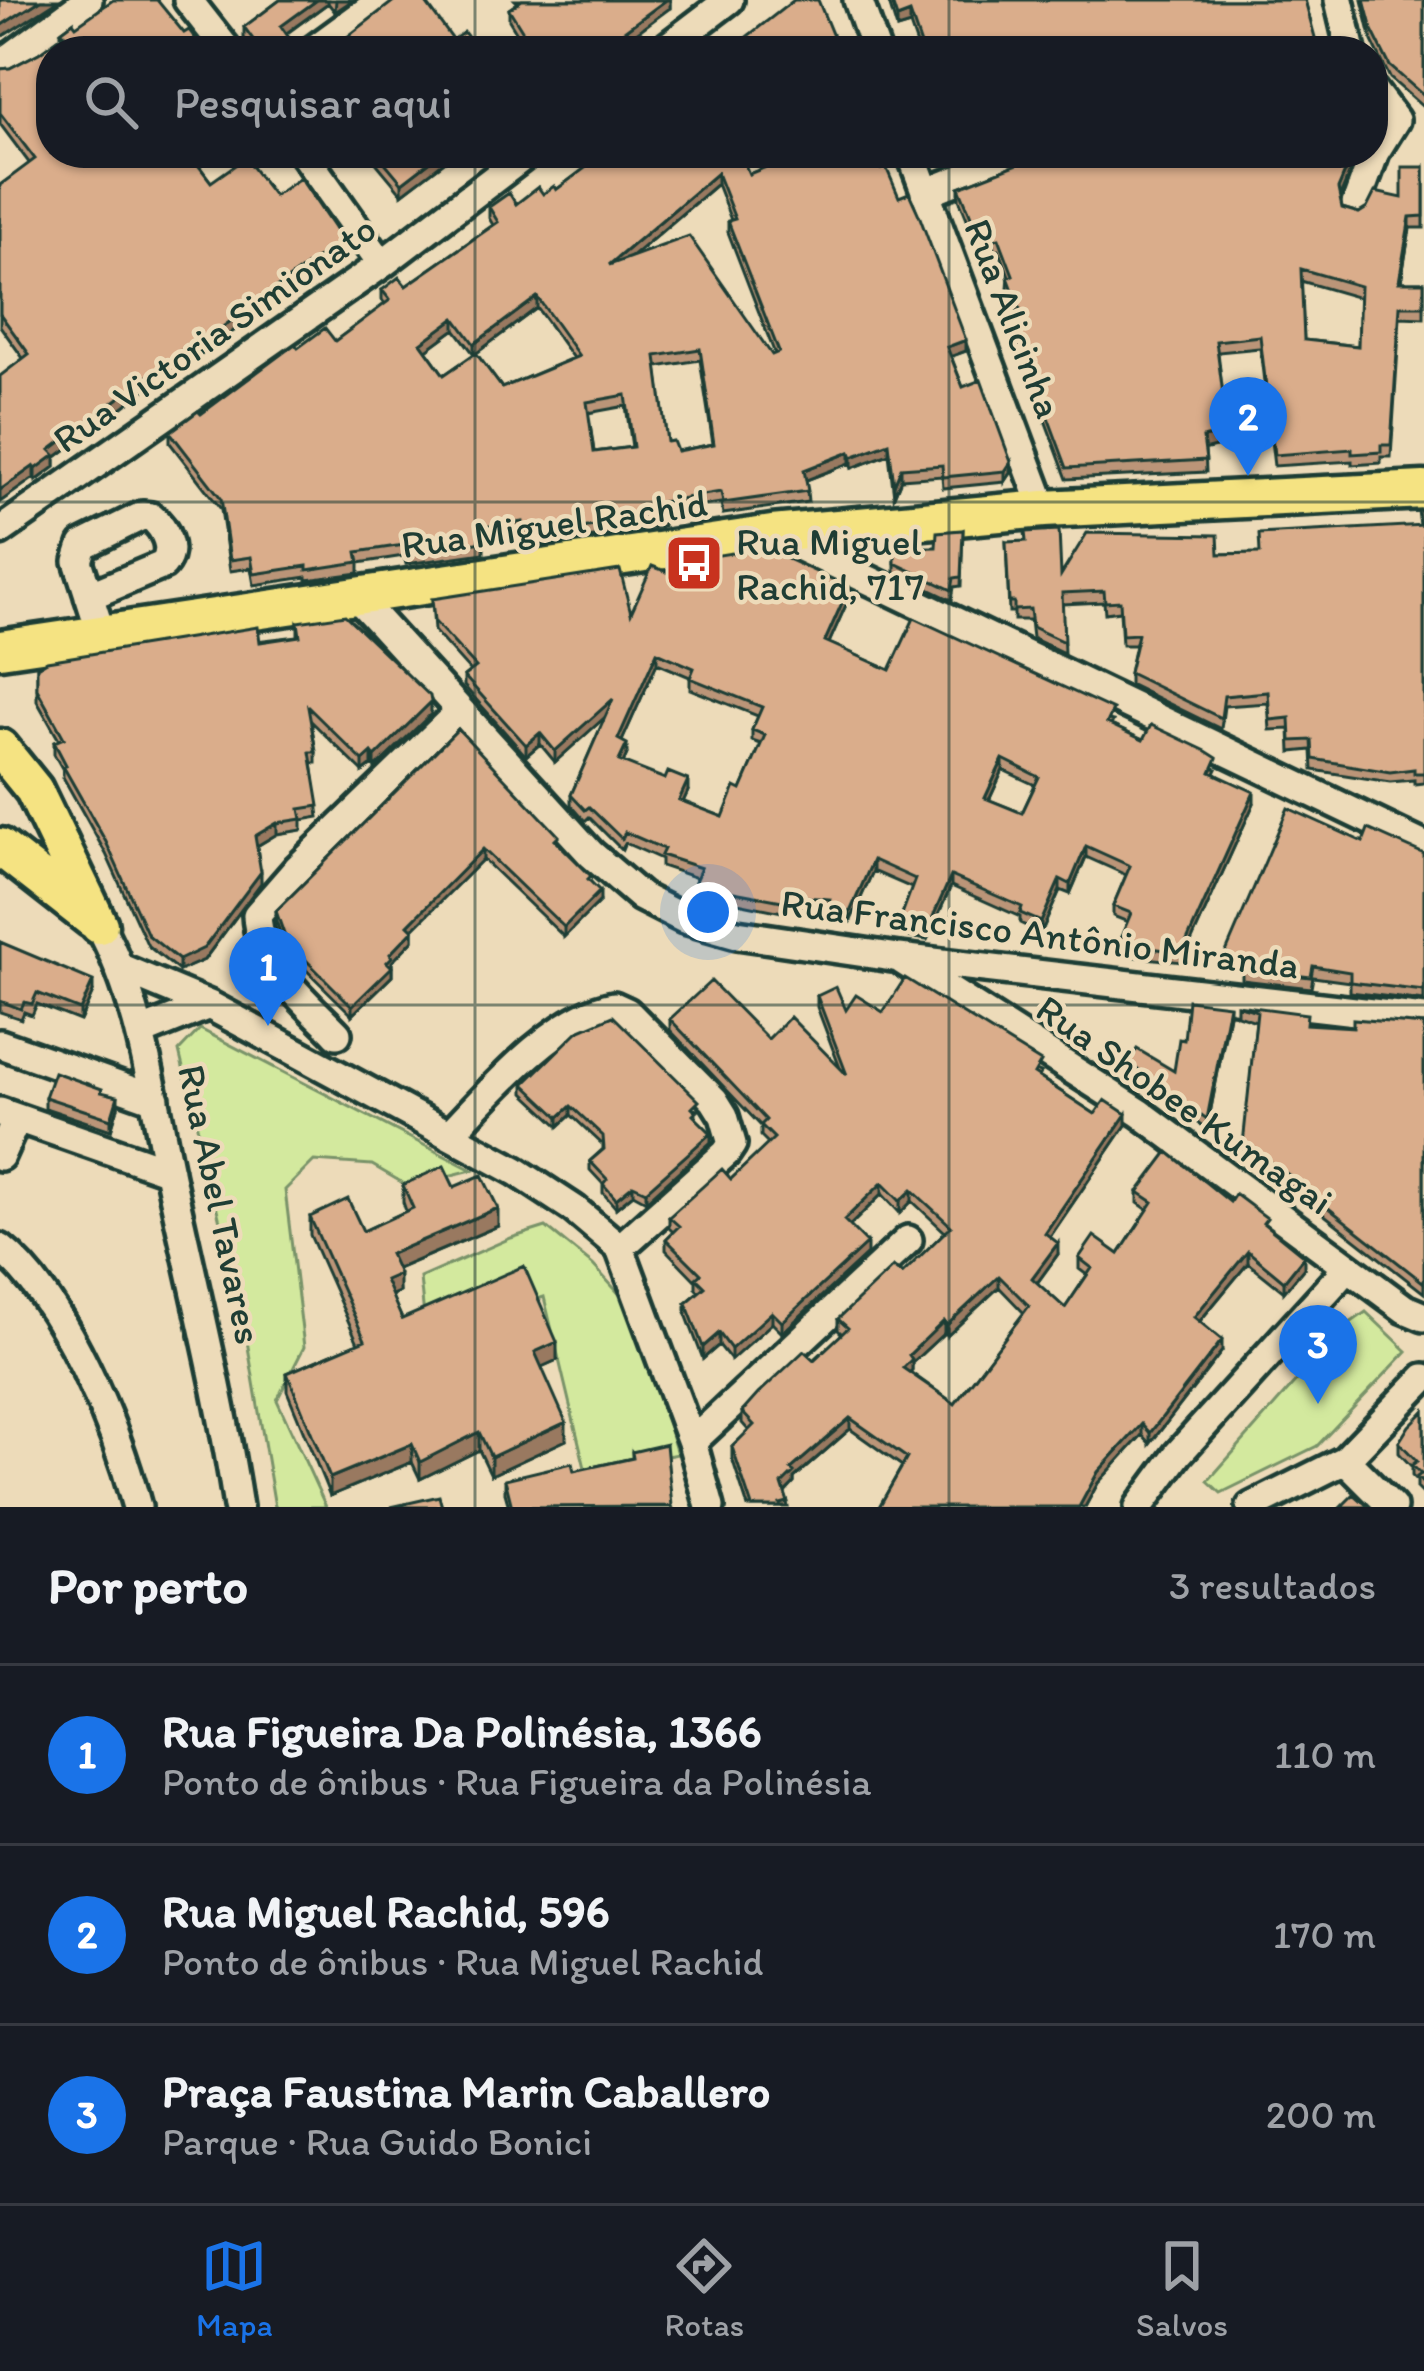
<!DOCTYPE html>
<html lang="pt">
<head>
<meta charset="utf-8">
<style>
  body { margin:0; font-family:Itim,sans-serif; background:#242831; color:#f1f3f6 }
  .you { position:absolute; left:708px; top:912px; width:42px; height:42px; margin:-30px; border:9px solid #fff; border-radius:50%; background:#1a73e8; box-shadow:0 0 0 18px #1a73e833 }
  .badge { display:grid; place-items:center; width:78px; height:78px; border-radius:50%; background:#1a73e8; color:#fff; font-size:39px; font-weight:700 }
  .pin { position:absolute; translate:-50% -99px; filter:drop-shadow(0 3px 6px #0008) }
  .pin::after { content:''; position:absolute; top:63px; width:42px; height:36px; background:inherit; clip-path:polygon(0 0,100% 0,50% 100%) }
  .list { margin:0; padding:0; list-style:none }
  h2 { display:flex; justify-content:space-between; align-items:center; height:156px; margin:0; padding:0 48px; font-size:51px }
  h2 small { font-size:39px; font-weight:400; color:#9ea1a6 }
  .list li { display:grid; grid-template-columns:78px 1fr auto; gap:36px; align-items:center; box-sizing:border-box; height:180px; padding:0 48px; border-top:3px solid #363941 }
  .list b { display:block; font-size:45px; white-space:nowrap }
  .list p { margin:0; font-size:39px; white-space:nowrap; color:#9ea1a6 }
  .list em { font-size:39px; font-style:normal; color:#9ea1a6 }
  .icon { flex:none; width:66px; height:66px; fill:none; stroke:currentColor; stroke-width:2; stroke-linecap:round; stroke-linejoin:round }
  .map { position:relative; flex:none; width:1424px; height:1507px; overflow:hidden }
  .search { position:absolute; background:#171b24; box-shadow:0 3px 9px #0004; left:36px; right:36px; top:36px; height:132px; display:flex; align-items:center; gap:30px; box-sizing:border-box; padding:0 42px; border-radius:48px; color:#9ea1a6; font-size:45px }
  .sheet { height:696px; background:#171b24 }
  nav { display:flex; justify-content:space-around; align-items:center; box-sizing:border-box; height:168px; border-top:3px solid #363941; background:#171b24; font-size:33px; color:#9ea1a6 }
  nav a { display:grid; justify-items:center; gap:6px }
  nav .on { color:#1a73e8 }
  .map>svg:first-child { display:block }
  .green { fill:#d3e99e; stroke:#799369; stroke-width:3 }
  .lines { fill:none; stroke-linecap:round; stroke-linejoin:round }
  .minor-casing { stroke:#1f3d34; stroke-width:36 }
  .major-casing { stroke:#1f3d34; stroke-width:45 }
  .minor { stroke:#eddbb9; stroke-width:27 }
  .major { stroke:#f5e382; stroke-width:36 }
  .wall { fill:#bb9578; stroke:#1f3d34; stroke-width:3; fill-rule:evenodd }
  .shaded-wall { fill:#997961; stroke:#1f3d34; stroke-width:3 }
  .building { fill:#daad8b; stroke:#1f3d34; stroke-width:3; fill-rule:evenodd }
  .grid { fill:none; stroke:#1f3d34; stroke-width:3; stroke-opacity:0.55 }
  .labels { text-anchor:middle; stroke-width:9; stroke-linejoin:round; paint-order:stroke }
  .street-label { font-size:39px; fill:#1f3d34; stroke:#eddbb9 }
  .poi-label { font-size:39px; fill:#1f3d34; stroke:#eddbb9; text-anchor:start }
</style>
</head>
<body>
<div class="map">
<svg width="1424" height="1507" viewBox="0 0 1424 1507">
  <rect width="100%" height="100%" fill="#eddbb9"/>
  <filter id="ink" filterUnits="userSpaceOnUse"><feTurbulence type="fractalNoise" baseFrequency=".00833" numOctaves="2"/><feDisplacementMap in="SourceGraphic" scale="24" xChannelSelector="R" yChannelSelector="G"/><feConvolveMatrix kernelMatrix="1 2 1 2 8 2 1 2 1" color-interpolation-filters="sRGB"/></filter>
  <g filter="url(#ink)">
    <path class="green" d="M200,1029L472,1170L408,1186L372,1165L314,1161L285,1190L304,1347L277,1400L326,1507H275L243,1317L179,1051Z
      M546,1227L593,1265L634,1310L677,1454L586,1472L544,1297L426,1335L420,1278L511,1238Z
      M1366,1312L1407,1351L1317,1446L1221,1493L1208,1481L1343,1328Z"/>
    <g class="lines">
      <g class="minor-casing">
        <path id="minor" d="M188,0L228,51
          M858,0L876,51
          M1339,0L1351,51
          M312,51L382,0
          M662,51L729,0
          M0,65L88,0
          M1373,91L1395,120
          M303,153L382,264
          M911,153L1044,509
          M925,193L1025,153
          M1355,207L1375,152L1395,120
          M0,531L382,264L528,153
          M773,534L1424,846
          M353,593L591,854L641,897L684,919L737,934L899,958L1424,1019
          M89,596L163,565C176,550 165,528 151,517L142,516L83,545L78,561L101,633
          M99,925C141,1002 151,1087 169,1172C193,1284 221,1394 238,1507
          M903,961L1140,1113L1405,1309L1424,1317
          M123,969L209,1005L516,1171L574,1209L620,1248L692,1442L710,1507
          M142,1032L209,1005
          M337,1034C304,1000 259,965 257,915L297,869L459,712
          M0,1044L155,1099
          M0,1112L169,1171
          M449,1135C489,1093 555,1016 614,1006L627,1012L714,1100L724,1116L732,1144L726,1153L630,1239
          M0,1156L17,1118
          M0,1248C64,1298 117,1430 137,1507
          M692,1442L908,1240
          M1345,1460L1392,1507
          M1139,1507L1178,1454L1348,1267
          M1251,1507L1345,1460L1424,1378"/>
      </g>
      <g class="major-casing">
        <path id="major" d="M0,649L772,534L1044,509L1424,490
          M0,748L34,790L99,925
          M0,847L92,919"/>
      </g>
      <use href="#minor" class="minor"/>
      <use href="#major" class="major"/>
    </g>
    <path class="wall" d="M280,0H353L335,12L328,3L286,34L298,51H254L244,38V27Z
      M515,0H670V8L520,38L509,20V9L518,3Z
      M888,0H1305L1317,51H919L910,25L897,29Z
      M1362,0H1424V108L1390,78L1372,41Z
      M73,22L51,153H193L191,155L211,182L274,196L342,252L202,354L198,350L55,458V467L36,481L34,478L23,358L0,326V185L30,164L0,124V69L10,68L39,53L61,37V31Z
      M243,153H269L252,165Z
      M368,153H456L402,194Z
      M796,153H875L966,351L951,356L963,387L1011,473L1005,482L943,488L942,476L901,479L894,496L889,454L852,468L850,463L806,480L808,502L723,514L721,503L663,512V526L525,548L523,533L484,538V553L406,564L404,556L359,563V573L307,580V577L254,585L251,568L230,571L221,509L170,443V432L201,414L298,348L335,341L385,304L382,300V290L406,286L493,225L489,218V207L516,204L556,190L594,162V155L749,174L798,156ZM717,184L731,220L728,221V232L775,354L772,355L632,257ZM537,308L573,358L502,388L476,353ZM455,329L474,354L444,375L426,350ZM700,360L713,444L677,451L667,442L657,367ZM626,406L632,447L594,452L588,413Z
      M1036,153H1358L1340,197L1342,208L1359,213L1402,198L1424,167V228H1410L1401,282H1424V318L1400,317L1391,457H1381V463L1352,465V461L1274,466L1260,348L1218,352L1228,444L1205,449L1206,472L1067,479L1011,329V318L1018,315L1008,288L1009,276L999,249L995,250L992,243L979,248L959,199V187L1033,158ZM1301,281L1360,298L1358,346L1304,340Z
      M1418,511H1424V783L1414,784V780L1390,782L1313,770L1312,750L1291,752L1290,729L1270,730L1268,703L1224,706L1221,729L1129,684V673L1135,645H1122L1120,611L1105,613L1104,602L1062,604L1064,653L1032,638L1030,620H1014V612H1009L1006,542L1061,575L1219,554L1259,553L1420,525Z
      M963,530L961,586L954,587L952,600L895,573V548L936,547Z
      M670,573L849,598L829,643L890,670L1113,721L1111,725L1143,740L1217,769L1215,773L1254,803L1182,962L1118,955V944L1128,922L1113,916V906L1126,875L1086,857L1070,894L1060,890L1041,933L1020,923V917L951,886L927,940L898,935V925L912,888L873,871L850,922L827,919V909L784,905L782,912L723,900L695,892L697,878L661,866V859L625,843L622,850L589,817L585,821L571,805V795L605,717L555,762L540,744L526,756L464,686V676L470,671L434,631L432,599L631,613ZM657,663L690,677V689L758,716L752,730V741L761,744L741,790L723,817L683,802L688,791L623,763L627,754L622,741ZM1003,770L1035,785L1022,813L989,800Z
      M298,622L431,714L375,768L372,765L363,772L311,721L316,752V763H312L319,817L302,820V830L277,834L257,846L261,883L204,960L179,971L148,946L106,854L63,777V770L54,754V742L59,740L37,701V667L298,636Z
      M458,729L591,882L600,901L564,937L483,859L413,929V940L392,962V976L352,1015L286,950L276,921V911Z
      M1363,842L1424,854V1001L1350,992V982L1313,977L1311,988L1242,980V970L1224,968V957Z
      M0,942L93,992L80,1021L37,1004L32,1015L24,1012L21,1019L0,1012Z
      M817,996L846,1010L883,1012L1041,1073L1039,1077L1095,1114L1126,1125L1050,1237L1058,1254L1037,1283L1065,1308L1087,1275L1079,1269V1258L1119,1254L1148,1210L1138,1203V1192L1230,1202L1267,1226L1304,1268L1284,1292L1248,1263L1200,1321L1222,1351L1150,1444L1142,1435L1098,1483L1085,1507H879L902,1466L850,1429L794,1478V1483L785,1493L788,1507H748L732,1458V1447L749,1431L742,1423V1412L814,1360L842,1334L838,1330V1319L902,1274L945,1232L912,1201L900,1213L882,1194L850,1226L867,1254L782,1333L772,1323L731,1360L719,1345L703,1359L686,1314V1303L699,1292L696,1289V1281L666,1250V1239L673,1232L669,1228V1217L731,1179L769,1144L761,1136V1126L670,1030V1019L768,1039L840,1068L817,1007ZM999,1287L1024,1313L955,1404L910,1372L912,1370V1363L944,1333L947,1336Z
      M1237,1005L1307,1024L1353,1027L1424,1025V1293L1308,1202V1198L1243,1154L1256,1021L1237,1015Z
      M1229,1014L1207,1129L1128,1073V1063L1174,1071Z
      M524,1084L699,1110L696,1113V1119L711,1142L646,1201L633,1194L616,1208L603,1193V1184L590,1170V1161L603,1149V1145L571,1115L559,1126L524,1093Z
      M45,1097L118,1107L111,1130L45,1108Z
      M403,1185L454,1187L498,1226L397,1269L399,1292L391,1295L402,1319L557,1360L541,1367L566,1440L491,1475L479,1450L420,1479L412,1462L330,1496L287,1391V1373L358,1343L310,1235V1217L363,1231L406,1211L403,1202Z
      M1424,1411V1495L1417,1488V1481L1412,1476V1467L1399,1453V1442Z
      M632,1452L672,1507H509L505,1493V1479L574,1471L632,1458Z"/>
    <path class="shaded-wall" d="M41,0H59L0,38V26Z
      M317,0H328V3L281,37V26Z
      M336,0H353L335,12Z
      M666,0H670V8L612,51H597Z
      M910,13V25L897,29V18Z
      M252,153H269L252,165Z
      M441,153H456L402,194V183Z
      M948,153H977L948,164Z
      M1353,153H1358L1338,201V189Z
      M717,173V184L609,276V265Z
      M1410,217V228L1399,293V282Z
      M992,231V243L979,248V236Z
      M342,240V252L202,354V342Z
      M537,297V308L474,355V344Z
      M455,318V329L421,354V343Z
      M198,338V350L55,458V467L36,481V469L50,450Z
      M966,340V351L947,358V347Z
      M1228,432V444L1203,450V438Z
      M889,443V454L852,468V457Z
      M850,452V463L804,481V470Z
      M1011,462V473L1005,482V471Z
      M34,466V478L0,502V490Z
      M901,468V479L894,496V485Z
      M849,587V598L825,652V641Z
      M657,652V663L618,750V739Z
      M613,699V710L555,762V751Z
      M431,702V714L375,768V757Z
      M540,733V744L526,756V745Z
      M627,744V754L619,772V761Z
      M372,753V765L363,772V761Z
      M1003,759V770L985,809V798Z
      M688,780V791L679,811V800Z
      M1254,792V803L1182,962V952Z
      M277,823V834L255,847V836Z
      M1086,846V857L1070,894V884Z
      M483,849V859L408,934V925Z
      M873,860V871L850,922V912Z
      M261,872V883L204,960L179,971V960Z
      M951,876V886L927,940V930Z
      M1060,879V890L1041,933V922Z
      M600,891V901L564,937V927Z
      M413,930V940L392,962V976L352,1015V1006L387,962L390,954Z
      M93,981V992L80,1021V1010Z
      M1229,1005V1014L1207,1129V1119Z
      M118,1096V1107L111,1130V1119Z
      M571,1106V1115L559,1126V1117Z
      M1126,1114V1125L1045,1244V1233Z
      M711,1133V1142L646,1201V1191Z
      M882,1183V1194L844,1231V1220Z
      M633,1185V1194L616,1208V1199Z
      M912,1190V1201L900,1213V1201Z
      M498,1208V1226L390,1272V1254Z
      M867,1243V1254L782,1333V1322Z
      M1058,1243V1254L1032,1290V1278Z
      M1248,1251V1263L1194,1328V1317Z
      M1304,1256V1268L1284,1292V1281Z
      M399,1274V1292L385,1298V1280Z
      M999,1276V1287L947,1336V1325Z
      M772,1312V1323L731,1360V1349Z
      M944,1321V1333L912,1363V1370L903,1379V1368L909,1355Z
      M719,1333V1345L703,1359V1347Z
      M1222,1340V1351L1150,1444V1433Z
      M557,1342V1360L535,1370V1352Z
      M850,1418V1429L794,1478V1483L782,1495V1484L791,1469Z
      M566,1422V1440L491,1475V1457Z
      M1142,1424V1435L1098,1483L1085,1507H1079L1098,1472Z
      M479,1432V1450L420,1479V1462Z
      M412,1444V1462L330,1496V1478Z"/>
    <path class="building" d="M0,0H41L0,26Z
      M113,0H157L184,33L189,30L205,51H51V153H189L211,182L245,158L274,196L300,178L342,240L202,342L198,338L50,450L55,455L36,469L34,466L0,490V376L29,354L0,314V185L35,159L0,113V69L10,68L39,53L65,34L61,31L73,22L76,26Z
      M280,0H317L281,26L298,51L257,45L244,27Z
      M395,0H424L453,40L464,32L478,51H329Z
      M522,0H666L597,51H498L525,35L509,9Z
      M794,0H818L839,51H738L735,46Z
      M891,0H1305L1317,45L1308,51H923L910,13L897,18Z
      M1364,0H1424V96L1390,66L1372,30Z
      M377,153H441L402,183Z
      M596,153H740L749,174L801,153H875L881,169L886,167L899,197L909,193L919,215L966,340L947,347L963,387L981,380L1011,462L1005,471L943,477L942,465L901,468L894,485L889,443L852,457L850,452L804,470L808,491L723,503L721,492L661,502L663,515L525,537L523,522L482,527L484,542L406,553L404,545L357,552L359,562L307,570V566L254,574L251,557L230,560L221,498L170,432L198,411L201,414L295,344L298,348L325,328L335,341L390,300L382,290L399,277L406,286L498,222L489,207L509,193L516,204L538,187L543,194L554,186L556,190L597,159L594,155ZM717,173L735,219L728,221L779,352L772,355L689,236L609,265ZM537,297L579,356L502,388L476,353L444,375L421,343L455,318L474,344ZM700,349L714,444L677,451L673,441L667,442L656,356ZM626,395L633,447L594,452L587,402Z
      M1036,153H1353L1338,189L1342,208L1359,213L1367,208L1375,192L1402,198V167H1424V216L1410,217L1399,282H1424V306H1400L1391,445H1381V452L1352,454V449L1274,455L1260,336L1216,341L1228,432L1203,438L1206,460L1067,468L1011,318L1022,314L1008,277L1013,275L999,238L995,239L992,231L979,236L959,187L1033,158ZM1301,269L1360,286L1358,346L1304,340Z
      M1424,525V773H1414V769L1390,772L1313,759L1312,740L1291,741L1290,718L1270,720L1268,692L1224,696L1221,718L1129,673L1138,634L1122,635L1120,601L1105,602L1104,591L1062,593L1064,642L1032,627L1030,609L1014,610V602H1009L1006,542L1026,541L1025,532L1059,530L1061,575L1087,533L1218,535L1219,554L1260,553L1259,534Z
      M963,530L961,577L954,578L952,590L895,563V548L936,547L937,532Z
      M763,548L849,587L825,641L890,670L914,618L1113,710L1107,723L1143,740L1151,725L1206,751L1217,758L1211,772L1254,792L1182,952L1118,944L1131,913L1113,906L1130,866L1086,846L1070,884L1060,879L1041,922L1020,913L1022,907L951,876L927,930L898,925L915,879L873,860L850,912L827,908L830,899L784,895L782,901L723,890L695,881L701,868L661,855L664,849L625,832L622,839L589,807L585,810L571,795L613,699L555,751L540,733L526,745L464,676L476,667L434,621L432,599L620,570L631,613L652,566L670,573L675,562ZM657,652L694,668L690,678L762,707L752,730L765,735L741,790L735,787L723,817L679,800L688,780L668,772L665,779L619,761L627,744L618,739ZM1003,759L1039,777L1022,813L985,798Z
      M345,615L430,696L431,702L375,757L372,753L363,761L308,707L316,752H310L319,806L300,809L302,819L277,823L255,836L261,872L204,948L179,960L148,935L106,842L63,766L66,765L54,742L64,738L37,689V667L47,661L258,627L260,642L300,636L298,622Z
      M458,729L559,836L555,840L591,876L588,879L600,891L564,927L483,849L408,925L413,930L390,954L392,957L387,962L392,967L352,1006L286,940L276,911Z
      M1288,808L1363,842L1368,829L1424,854V991L1350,982V972L1313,966L1311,977L1242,969L1244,959L1224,957Z
      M0,942L93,981L80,1010L37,993L32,1004L24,1002L21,1009L0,1001Z
      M905,978L1041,1062L1034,1074L1095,1114L1105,1100L1126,1114L1045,1233L1058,1243L1032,1278L1065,1308L1092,1268L1079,1258L1094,1236L1119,1254L1153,1202L1138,1192L1168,1152L1230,1202L1235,1194L1267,1218L1263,1223L1304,1256L1284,1281L1248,1251L1194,1317L1222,1340L1150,1433L1142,1424L1098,1472L1079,1507H879L907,1458L850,1418L791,1469L794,1472L782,1484L788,1502L780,1504L781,1507H752L732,1447L754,1425L742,1412L758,1394L804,1351L814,1360L848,1328L838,1319L893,1267L902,1274L951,1226L912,1190L900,1201L882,1183L844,1220L867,1243L782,1322L772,1312L731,1349L719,1333L703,1347L686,1303L705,1287L696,1278L701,1274L666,1239L679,1226L669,1217L722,1169L731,1179L774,1138L761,1125L766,1120L670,1019L711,981L768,1039L790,1017L847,1075L817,996L836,987L846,1010L856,995L883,1012ZM999,1276L1029,1306L955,1404L903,1368L912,1359L909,1355L944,1321L947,1325Z
      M1188,1000L1229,1005L1207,1119L1128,1063L1137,1049L1174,1071L1179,1039L1184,1040Z
      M1237,1005L1307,1014L1306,1024L1353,1027V1019L1424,1025V1283L1308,1192V1188L1243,1144L1257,1011Z
      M613,1016L699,1101L692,1108L696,1112L693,1115L711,1133L646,1191L633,1185L616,1199L603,1184L607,1179L590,1161L604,1149L603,1136L571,1106L559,1117L524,1084L578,1031Z
      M54,1072L102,1089L101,1092L118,1096L111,1119L45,1097Z
      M444,1166L454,1187L482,1175L498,1208L390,1254L399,1274L385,1280L402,1319L524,1266L557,1342L535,1352L566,1422L491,1457L479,1432L420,1462L412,1444L330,1478L287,1373L365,1340L310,1217L348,1199L363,1231L413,1208L403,1185Z
      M1424,1411V1485L1417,1477L1421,1474L1412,1465L1417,1461L1399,1442L1409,1426Z
      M666,1444L672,1506L512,1507L505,1479L572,1463L574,1471L633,1458L632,1452Z
      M1354,1494L1369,1507H1341Z
      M439,1496L442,1507H391Z"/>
  </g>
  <path class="grid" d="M475,0V51M949,0V51M475,153V1507M949,153V1507M0,502H1424M0,1005H1424"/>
  <defs>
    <g id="bus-square" transform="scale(3)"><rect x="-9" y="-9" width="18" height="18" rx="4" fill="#c8321e" stroke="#eddbb9"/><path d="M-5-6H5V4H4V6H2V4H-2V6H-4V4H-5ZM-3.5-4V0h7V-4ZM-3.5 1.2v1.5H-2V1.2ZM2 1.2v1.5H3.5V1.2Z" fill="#fff"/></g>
  </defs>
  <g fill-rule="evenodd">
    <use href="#bus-square" x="694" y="563"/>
  </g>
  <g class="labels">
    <g class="street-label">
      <text transform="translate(1014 318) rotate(69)" y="14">Rua Alicinha</text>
      <text transform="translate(214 333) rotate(-35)" y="14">Rua Victoria Simionato</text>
      <text transform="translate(554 523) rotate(-8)" y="14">Rua Miguel Rachid</text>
      <text transform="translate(1040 933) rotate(7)" y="14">Rua Francisco Antônio Miranda</text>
      <text transform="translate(1185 1104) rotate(35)" y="14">Rua Shobee Kumagai</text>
      <text transform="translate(221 1204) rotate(78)" y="14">Rua Abel Tavares</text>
    </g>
    <g class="poi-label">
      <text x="736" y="555">Rua Miguel<tspan x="736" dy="45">Rachid, 717</tspan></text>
    </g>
  </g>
</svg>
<div class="you"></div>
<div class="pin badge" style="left:268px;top:1026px">1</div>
<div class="pin badge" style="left:1248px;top:476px">2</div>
<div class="pin badge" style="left:1318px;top:1404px">3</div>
<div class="search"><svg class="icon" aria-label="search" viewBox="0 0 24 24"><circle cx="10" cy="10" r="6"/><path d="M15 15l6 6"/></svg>Pesquisar aqui</div>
</div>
<section class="sheet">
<h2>Por perto<small>3 resultados</small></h2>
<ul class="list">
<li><span class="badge">1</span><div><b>Rua Figueira Da Polinésia, 1366</b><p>Ponto de ônibus · Rua Figueira da Polinésia</p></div><em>110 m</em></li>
<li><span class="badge">2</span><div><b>Rua Miguel Rachid, 596</b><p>Ponto de ônibus · Rua Miguel Rachid</p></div><em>170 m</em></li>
<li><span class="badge">3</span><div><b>Praça Faustina Marin Caballero</b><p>Parque · Rua Guido Bonici</p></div><em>200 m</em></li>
</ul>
</section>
<nav>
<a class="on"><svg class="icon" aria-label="map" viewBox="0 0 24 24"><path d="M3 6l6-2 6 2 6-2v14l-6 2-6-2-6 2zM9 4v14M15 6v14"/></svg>Mapa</a>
<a><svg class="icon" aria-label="directions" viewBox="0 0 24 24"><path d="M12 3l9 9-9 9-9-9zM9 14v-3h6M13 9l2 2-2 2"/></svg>Rotas</a>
<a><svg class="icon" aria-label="saved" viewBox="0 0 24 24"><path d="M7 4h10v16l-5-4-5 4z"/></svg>Salvos</a>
</nav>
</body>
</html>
